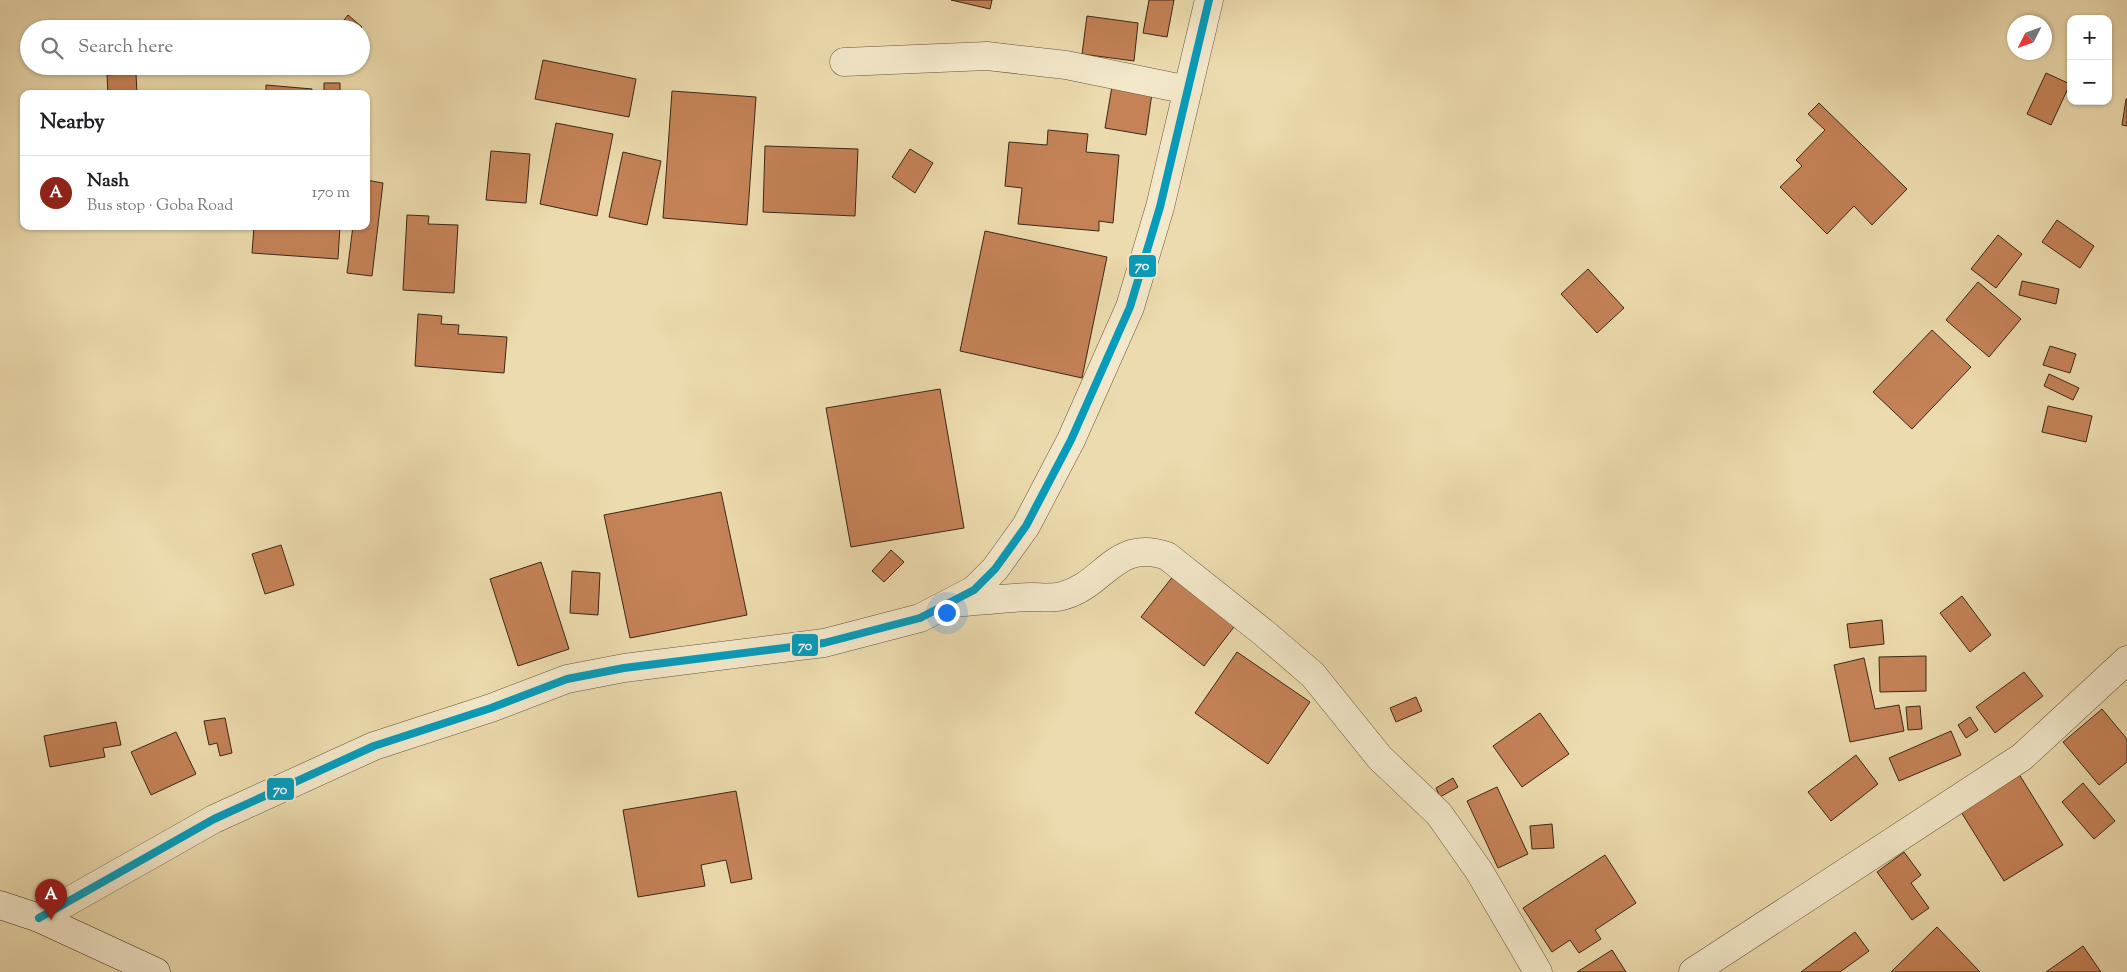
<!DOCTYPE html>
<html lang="en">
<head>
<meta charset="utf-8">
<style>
  body { margin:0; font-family:"Sorts Mill Goudy",serif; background:#f2f2f2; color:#202124 }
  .controls { position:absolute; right:15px; top:15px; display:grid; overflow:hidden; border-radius:10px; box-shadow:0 1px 4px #0004 }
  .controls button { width:45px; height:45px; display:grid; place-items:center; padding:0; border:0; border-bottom:1px solid #e0e0e0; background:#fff; color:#202124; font:25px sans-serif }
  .compass { position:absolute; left:2007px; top:15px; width:45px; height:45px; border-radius:50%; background:#fff; box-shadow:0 1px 4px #0004; rotate:228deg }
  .you { position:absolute; left:946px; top:612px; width:18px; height:18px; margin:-12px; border:4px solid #fff; border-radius:50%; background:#1a73e8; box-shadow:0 0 0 8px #1a73e833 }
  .badge { display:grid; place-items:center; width:32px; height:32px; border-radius:50%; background:#8f2418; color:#fff; font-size:16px; font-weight:700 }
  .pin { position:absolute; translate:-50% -41px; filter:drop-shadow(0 1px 2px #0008) }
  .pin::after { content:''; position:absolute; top:26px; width:18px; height:15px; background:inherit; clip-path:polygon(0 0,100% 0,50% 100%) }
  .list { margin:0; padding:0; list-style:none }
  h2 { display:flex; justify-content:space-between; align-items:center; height:65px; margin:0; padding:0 20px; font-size:21px }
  h2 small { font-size:16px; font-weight:400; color:#757577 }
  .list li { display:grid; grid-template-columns:32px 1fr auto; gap:15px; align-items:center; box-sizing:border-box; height:75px; padding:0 20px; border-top:1px solid #e0e0e0 }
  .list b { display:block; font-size:19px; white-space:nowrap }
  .list p { margin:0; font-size:16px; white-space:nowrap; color:#757577 }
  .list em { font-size:16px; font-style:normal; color:#757577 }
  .icon { flex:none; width:28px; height:28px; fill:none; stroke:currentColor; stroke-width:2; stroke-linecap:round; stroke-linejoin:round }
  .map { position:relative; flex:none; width:2127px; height:972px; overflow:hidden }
  .search { position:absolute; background:#fff; box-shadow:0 1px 4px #0004; left:20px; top:20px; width:350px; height:55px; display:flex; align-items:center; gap:12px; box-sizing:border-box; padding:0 18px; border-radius:28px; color:#757577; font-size:19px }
  .panel { position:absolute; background:#fff; box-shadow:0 1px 4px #0004; left:20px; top:90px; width:350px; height:140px; border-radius:10px }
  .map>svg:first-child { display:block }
  .building { fill:#c58257; stroke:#3a2716 }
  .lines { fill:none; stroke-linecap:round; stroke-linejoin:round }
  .minor-casing { stroke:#66543c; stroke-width:29 }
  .secondary-casing { stroke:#3a2716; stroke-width:29 }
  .minor { stroke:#f3e8ca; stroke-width:28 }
  .secondary { stroke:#f3e8ca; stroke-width:28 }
  .bus-1-casing { stroke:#f3e8ca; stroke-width:11 }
  .bus-1 { stroke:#069cbc; stroke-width:8 }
  .line-badge { stroke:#f3e8ca; stroke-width:2 }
  .badge-label { font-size:14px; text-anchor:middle; font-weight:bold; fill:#fff }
</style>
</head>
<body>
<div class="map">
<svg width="2127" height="972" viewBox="0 0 2127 972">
  <rect width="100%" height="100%" fill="#ecdbae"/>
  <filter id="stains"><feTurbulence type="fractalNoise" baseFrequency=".004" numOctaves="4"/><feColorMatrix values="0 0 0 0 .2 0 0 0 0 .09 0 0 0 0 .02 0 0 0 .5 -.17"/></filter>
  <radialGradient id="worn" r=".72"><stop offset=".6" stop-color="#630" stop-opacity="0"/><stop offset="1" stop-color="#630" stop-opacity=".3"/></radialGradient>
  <path class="building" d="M951,0H992L990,9Z
    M1149,0H1174L1167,37L1143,33Z
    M348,15L362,27L360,29H337Z
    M1087,16L1138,23L1134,61L1082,54Z
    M543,60L636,79L629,117L535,99Z
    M136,73L137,94H108L107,75Z
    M2046,73L2070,84L2051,125L2027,114Z
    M324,83H340V94H324Z
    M266,85L312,89L311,94H266Z
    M1112,86L1152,93L1146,135L1105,128Z
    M672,91L756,97L747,225L663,218Z
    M2126,99H2127V126L2122,125Z
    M1819,103L1907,189L1872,225L1854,206L1827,234L1780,187L1802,166L1796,160L1825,130L1808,114Z
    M556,123L613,134L597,216L540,204Z
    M1048,130L1088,134L1086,152L1119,155L1113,223L1099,221V231L1018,224L1022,188L1005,186L1009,142L1047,145Z
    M765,146L858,149L855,216L763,212Z
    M910,149L933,163L915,193L892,177Z
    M491,151L530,154L526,203L486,200Z
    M623,152L661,161L647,225L609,217Z
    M366,180L383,183L372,276L347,273L353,226H366Z
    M407,215L429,216L428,224L458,225L454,293L403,290Z
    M2057,220L2094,246L2080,268L2042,242Z
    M254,226H340L338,259L252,253Z
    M985,231L1107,257L1082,378L960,351Z
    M1998,235L2022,254L1996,288L1971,269Z
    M1588,269L1624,308L1597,333L1561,294Z
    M2022,281L2059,289L2056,304L2019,295Z
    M1978,282L2021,319L1989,357L1946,320Z
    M418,314L442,316L441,324L459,325L458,334L507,337L504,373L415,366Z
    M1932,330L1971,367L1912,429L1873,392Z
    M2050,346L2076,354L2070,373L2043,365Z
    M2049,374L2079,388L2073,400L2044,386Z
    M940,389L964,528L851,547L826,408Z
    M2048,406L2092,416L2086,442L2042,432Z
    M721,492L747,615L630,638L604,515Z
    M281,545L294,585L265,594L252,554Z
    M891,550L904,562L884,582L872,571Z
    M541,562L569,649L518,666L490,579Z
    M572,571L600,573L598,615L570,613Z
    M1174,575L1237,623L1204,666L1141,617Z
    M1962,596L1991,635L1970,652L1940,613Z
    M1882,620L1884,644L1850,648L1847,624Z
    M1237,652L1310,702L1268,764L1195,713Z
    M1926,656V691L1880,692L1879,657Z
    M1864,658L1875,709L1899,705L1904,731L1850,742L1834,665Z
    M2024,672L2043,696L1995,733L1976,707Z
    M1416,697L1422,711L1396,722L1390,708Z
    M1920,706L1922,729L1908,730L1906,707Z
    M2102,709L2127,739V762L2099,785L2063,742Z
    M1540,713L1569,754L1522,787L1493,746Z
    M1970,717L1978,730L1966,738L1958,725Z
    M225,718L232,753L220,756L217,743L209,745L204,721Z
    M116,722L121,745L103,748L105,757L50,767L44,736Z
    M1951,731L1961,755L1899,781L1889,758Z
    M176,732L196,774L151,795L131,752Z
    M1856,755L1878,784L1831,821L1808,792Z
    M2017,771L2063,845L2004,881L1958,807Z
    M1453,778L1458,787L1440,797L1436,788Z
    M2083,783L2115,821L2094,839L2062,802Z
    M1497,787L1528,854L1498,868L1467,801Z
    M736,791L752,879L731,883L726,860L701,865L705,886L638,897L623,810Z
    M1552,824L1554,848L1532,849L1530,826Z
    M1904,852L1921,875L1911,883L1929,908L1912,920L1877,872Z
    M1605,855L1636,903L1595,930L1601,939L1579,953L1570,940L1552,952L1523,908Z
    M1937,927L1980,972H1891Z
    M1855,932L1869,951L1840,972H1801Z
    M2083,946L2101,972H2046Z
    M1612,950L1626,972H1577Z"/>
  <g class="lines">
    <g class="minor-casing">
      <path id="minor" d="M844,62L987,56L1066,65L1188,90
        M954,603C979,601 1005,598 1031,597C1041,597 1051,599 1062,596C1105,585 1115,538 1167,556L1264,633L1313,675L1380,758L1439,814L1479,871L1538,972
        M39,918L214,819L374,746L491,708L567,679L624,668L824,643L920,618L974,590L995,569L1026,526L1071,440L1130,307L1160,207L1209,0
        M1693,972L2022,757L2127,660"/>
    </g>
    <g class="secondary-casing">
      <path id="secondary" d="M0,905L39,918L156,972"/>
    </g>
    <use href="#minor" class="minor"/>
    <use href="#secondary" class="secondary"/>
    <g class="bus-1-casing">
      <path id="bus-1" d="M39,918L214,819L374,746L491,708L567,679L624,668L824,643L920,618L974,590L995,569L1026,526L1071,440L1130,307L1160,207L1209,0"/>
    </g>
    <use href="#bus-1" class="bus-1"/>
  </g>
  <g class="line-badge">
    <rect x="1128" y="254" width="29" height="24" rx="5" fill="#069cbc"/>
    <rect x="791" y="633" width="28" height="24" rx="5" fill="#069cbc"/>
    <rect x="266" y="777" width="29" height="24" rx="5" fill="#069cbc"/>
  </g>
  <g class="badge-label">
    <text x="1142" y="270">70</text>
    <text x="805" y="650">70</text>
    <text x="280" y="794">70</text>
  </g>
  <rect width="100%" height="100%" filter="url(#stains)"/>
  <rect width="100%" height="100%" fill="url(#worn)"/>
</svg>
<div class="controls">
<button>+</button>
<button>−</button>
</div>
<svg class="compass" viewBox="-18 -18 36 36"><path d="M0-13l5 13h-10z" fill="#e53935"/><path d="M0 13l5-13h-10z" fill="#757577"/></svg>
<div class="you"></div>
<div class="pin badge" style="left:51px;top:920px">A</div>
<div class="search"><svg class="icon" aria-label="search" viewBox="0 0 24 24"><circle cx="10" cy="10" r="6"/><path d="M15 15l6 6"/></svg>Search here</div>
<section class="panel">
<h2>Nearby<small></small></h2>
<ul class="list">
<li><span class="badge">A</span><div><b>Nash</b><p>Bus stop · Goba Road</p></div><em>170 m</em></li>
</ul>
</section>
</div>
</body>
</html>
